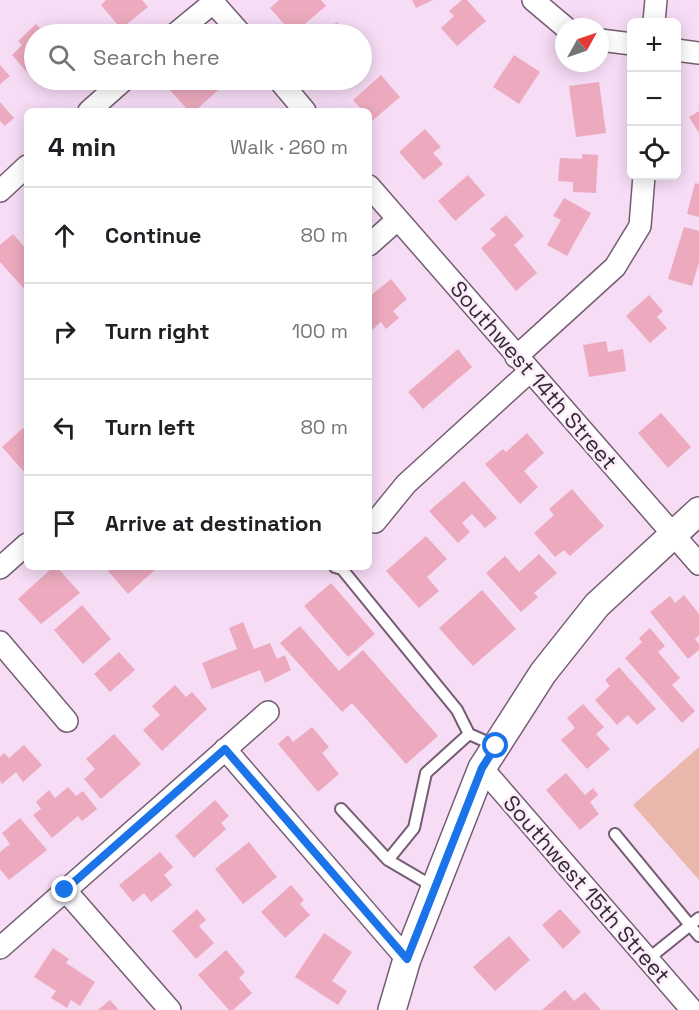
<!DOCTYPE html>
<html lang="en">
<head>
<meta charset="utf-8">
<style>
  body { margin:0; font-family:"Space Grotesk",sans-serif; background:#f2f2f2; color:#202124 }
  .controls { position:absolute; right:18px; top:18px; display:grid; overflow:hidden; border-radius:9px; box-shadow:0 3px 15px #0003 }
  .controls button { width:54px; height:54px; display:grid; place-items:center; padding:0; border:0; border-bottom:2px solid #e0e0e0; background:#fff; color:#202124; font:30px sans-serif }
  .compass { position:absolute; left:555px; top:18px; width:54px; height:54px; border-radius:50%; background:#fff; box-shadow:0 3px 15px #0003; rotate:50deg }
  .stop { position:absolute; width:18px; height:18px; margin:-14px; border:4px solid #1a73e8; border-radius:50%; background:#fff }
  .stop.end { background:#1a73e8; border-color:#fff; box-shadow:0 2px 6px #0008 }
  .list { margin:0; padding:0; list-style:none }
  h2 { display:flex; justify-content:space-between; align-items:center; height:78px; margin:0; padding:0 24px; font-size:26px }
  h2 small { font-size:20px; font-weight:400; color:#757577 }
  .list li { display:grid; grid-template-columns:39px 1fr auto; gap:18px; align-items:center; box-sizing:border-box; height:96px; padding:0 24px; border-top:2px solid #e0e0e0 }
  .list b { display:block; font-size:22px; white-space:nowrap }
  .list em { font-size:20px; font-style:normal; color:#757577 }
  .icon { flex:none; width:33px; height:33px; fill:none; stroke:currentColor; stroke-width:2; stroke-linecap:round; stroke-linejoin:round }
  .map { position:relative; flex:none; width:699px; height:1010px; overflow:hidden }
  .search { position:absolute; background:#fff; box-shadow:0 3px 15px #0003; left:24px; top:24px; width:348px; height:66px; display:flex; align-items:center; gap:15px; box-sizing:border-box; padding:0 21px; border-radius:33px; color:#757577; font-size:22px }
  .panel { position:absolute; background:#fff; box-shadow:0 3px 15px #0003; left:24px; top:108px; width:348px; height:462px; border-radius:9px }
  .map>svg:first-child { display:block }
  .green { fill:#eab7ac }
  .building { fill:#edaabe }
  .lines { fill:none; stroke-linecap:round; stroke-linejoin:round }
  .service-casing { stroke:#745d73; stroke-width:14 }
  .minor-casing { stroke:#745d73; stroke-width:24 }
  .tertiary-casing { stroke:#745d73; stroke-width:30 }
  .service { stroke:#fff; stroke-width:10 }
  .minor { stroke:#fff; stroke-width:21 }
  .tertiary { stroke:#fff; stroke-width:27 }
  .route { stroke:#1a73e8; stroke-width:8 }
  .labels { text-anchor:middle; stroke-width:5; stroke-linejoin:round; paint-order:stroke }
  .street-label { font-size:22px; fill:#342a34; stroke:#fdedfc }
</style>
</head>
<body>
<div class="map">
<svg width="699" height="1010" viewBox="0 0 699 1010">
  <rect width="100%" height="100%" fill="#f6dcf5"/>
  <path class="green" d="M699,747V880L633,805Z"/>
  <path class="building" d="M106,0H142L148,7L121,29L101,5Z
    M279,0H321L326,6L293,34L270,8Z
    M412,0H433L416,8Z
    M462,0H467L486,21L457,46L441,28L454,16L449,11Z
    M337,22L348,34H322Z
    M36,24L45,34H34V75L32,78L12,55L22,45L18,41Z
    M514,55L540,72L519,104L493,87Z
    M0,65L10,76L0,84Z
    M381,75L400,97L372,121L369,111H363L353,100Z
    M169,80H226L228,81L195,111H189L164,84Z
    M599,82L606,133L576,137L569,86Z
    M0,102L14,118L5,126L0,121Z
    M699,111V133L689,117Z
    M425,129L441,147L433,153L443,164L424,180L399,152Z
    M582,154L598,155L596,193L573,192V182L558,181L560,158L582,159Z
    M468,175L485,195L455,221L438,201Z
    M695,183L699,184V217L687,214Z
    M564,198L591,213L567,256L547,245L561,220L553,216Z
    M506,215L524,236L514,245L537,273L516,291L481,248L496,235L490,229Z
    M684,227L699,231V262L692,286L668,279Z
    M13,234L27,250V292L0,262V245Z
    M391,279L407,299L393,311L399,318L386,329L381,322L371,331L369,297Z
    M649,295L663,311L657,317L667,328L650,343L626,316Z
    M606,341L608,352L623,349L626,371L589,377L583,345Z
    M458,349L472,367L423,409L408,392Z
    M661,413L691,447L668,468L638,433Z
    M23,428L27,433V475L2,447Z
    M527,433L544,453L524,471L538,487L520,504L485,464L503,449L506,452Z
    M464,481L497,518L485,528L472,514L462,523L470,532L458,543L429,511Z
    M572,489L604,526L570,556L564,550L555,557L534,533L554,515L549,509Z
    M426,536L447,559L427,577L439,591L419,608L386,571Z
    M539,554L557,573L534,593L538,597L521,612L486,573L505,556L519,572Z
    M53,567H57L80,593L41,624L18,599Z
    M112,567H158L128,594L108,571Z
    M331,583L375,634L348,657L304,606Z
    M482,590L516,629L473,666L439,628Z
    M684,595L699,614V635L695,639L699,644V650L688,659L650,612L670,596L675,603Z
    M82,605L111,639L83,664L54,630Z
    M243,622L254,649L270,643L277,659L285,655L291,670L265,683L260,670L212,689L202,663L237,649L229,628Z
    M300,626L339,671L363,650L438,736L406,764L352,703L342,712L280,643Z
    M650,628L665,646L658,652L680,678L672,685L695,711L682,723L625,658L642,642L639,638Z
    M119,652L135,670L110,692L94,674Z
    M619,667L656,709L637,725L628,715L617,725L595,700L610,686L605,680Z
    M175,685L186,697L192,692L207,709L162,751L143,730L160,715L152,706Z
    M583,704L604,727L596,734L610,749L587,769L561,740L575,728L567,718Z
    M312,727L329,747L322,753L339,774L318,792L278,744L288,735L293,742Z
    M114,734L141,764L101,799L84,779L95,769L86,759Z
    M24,745L42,765L23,782L16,772L2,784L0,781V757L4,753L9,758Z
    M566,773L585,795L593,788L598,795L590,802L599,814L580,830L546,790Z
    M68,787L76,796L83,791L97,809L82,821L78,816L52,838L33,815L41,809L36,802L49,790L55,798Z
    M215,800L229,816L221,823L226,829L194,858L175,836Z
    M20,818L47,850L9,880L0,869V852L10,844L2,833Z
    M249,842L277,877L243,904L215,869Z
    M160,852L173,867L164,875L172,885L151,902L144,893L133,902L119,885Z
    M291,885L304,900L300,904L310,915L285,938L261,912Z
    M197,909L206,920L199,926L214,943L196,959L172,931Z
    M560,909L581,932L563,949L542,925Z
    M324,933L352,952L332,981L347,991L338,1005L295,977Z
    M509,936L530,960L495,991L473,967Z
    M53,948L69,959L66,963L95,982L80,1006L71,1000L67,1008L51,998L56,991L34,977Z
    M226,950L245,972L239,978L252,993L233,1010H229L198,975Z
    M565,990L574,1001L585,992L601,1010H542Z
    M110,1000L119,1010H98Z"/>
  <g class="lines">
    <g class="service-casing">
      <path id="service" d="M335,567L342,569L457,710L469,734
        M341,809L388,860L414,828L426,773L469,734L496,746
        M615,834L699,936
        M388,860L434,887
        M648,959L699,918"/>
    </g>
    <g class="minor-casing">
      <path id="minor" d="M211,0L241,34
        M533,0L565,27
        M654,22L656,0
        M175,34L214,2
        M600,40L632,44
        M676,50L699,53
        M279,80L305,111
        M89,111L124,80
        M369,186L699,564
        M0,191L27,166
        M369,245L397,220
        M516,357L615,267L640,226L644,176
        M375,522L406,484L529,372
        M0,568L27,544
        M0,642L67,721
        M225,749L407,959
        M482,768L692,1010
        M65,890L170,1010
        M0,948L268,712"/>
    </g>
    <g class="tertiary-casing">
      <path id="tertiary" d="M392,1010L407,959L482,768L543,673L597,605L699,511"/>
    </g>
    <use href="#service" class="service"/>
    <use href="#minor" class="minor"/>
    <use href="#tertiary" class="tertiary"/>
  </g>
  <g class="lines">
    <path class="route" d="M65,890L225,749L407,959L482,768L496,746"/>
  </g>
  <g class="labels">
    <g class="street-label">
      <text transform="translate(534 375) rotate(49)" y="8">Southwest 14th Street</text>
      <text transform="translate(587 889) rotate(49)" y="8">Southwest 15th Street</text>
    </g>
  </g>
</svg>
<div class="controls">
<button>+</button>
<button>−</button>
<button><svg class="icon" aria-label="locate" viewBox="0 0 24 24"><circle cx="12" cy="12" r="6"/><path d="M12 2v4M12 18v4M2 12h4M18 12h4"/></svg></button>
</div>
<svg class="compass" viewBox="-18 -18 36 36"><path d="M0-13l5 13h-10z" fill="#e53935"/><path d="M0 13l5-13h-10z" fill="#757577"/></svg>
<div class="stop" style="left:496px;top:746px"></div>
<div class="stop end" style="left:65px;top:890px"></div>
<div class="search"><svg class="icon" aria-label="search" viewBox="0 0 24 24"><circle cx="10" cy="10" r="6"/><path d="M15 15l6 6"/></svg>Search here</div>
<section class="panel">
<h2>4 min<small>Walk · 260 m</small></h2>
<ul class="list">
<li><svg class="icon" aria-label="ahead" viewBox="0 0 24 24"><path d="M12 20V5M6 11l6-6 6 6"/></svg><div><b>Continue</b></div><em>80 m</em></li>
<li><svg class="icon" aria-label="right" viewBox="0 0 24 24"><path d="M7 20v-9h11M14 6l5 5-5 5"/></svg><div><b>Turn right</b></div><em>100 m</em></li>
<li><svg class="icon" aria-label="left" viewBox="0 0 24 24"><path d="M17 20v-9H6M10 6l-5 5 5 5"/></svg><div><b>Turn left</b></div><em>80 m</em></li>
<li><svg class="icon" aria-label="arrive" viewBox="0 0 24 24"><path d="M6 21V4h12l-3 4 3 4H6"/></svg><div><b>Arrive at destination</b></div></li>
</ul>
</section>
</div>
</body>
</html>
